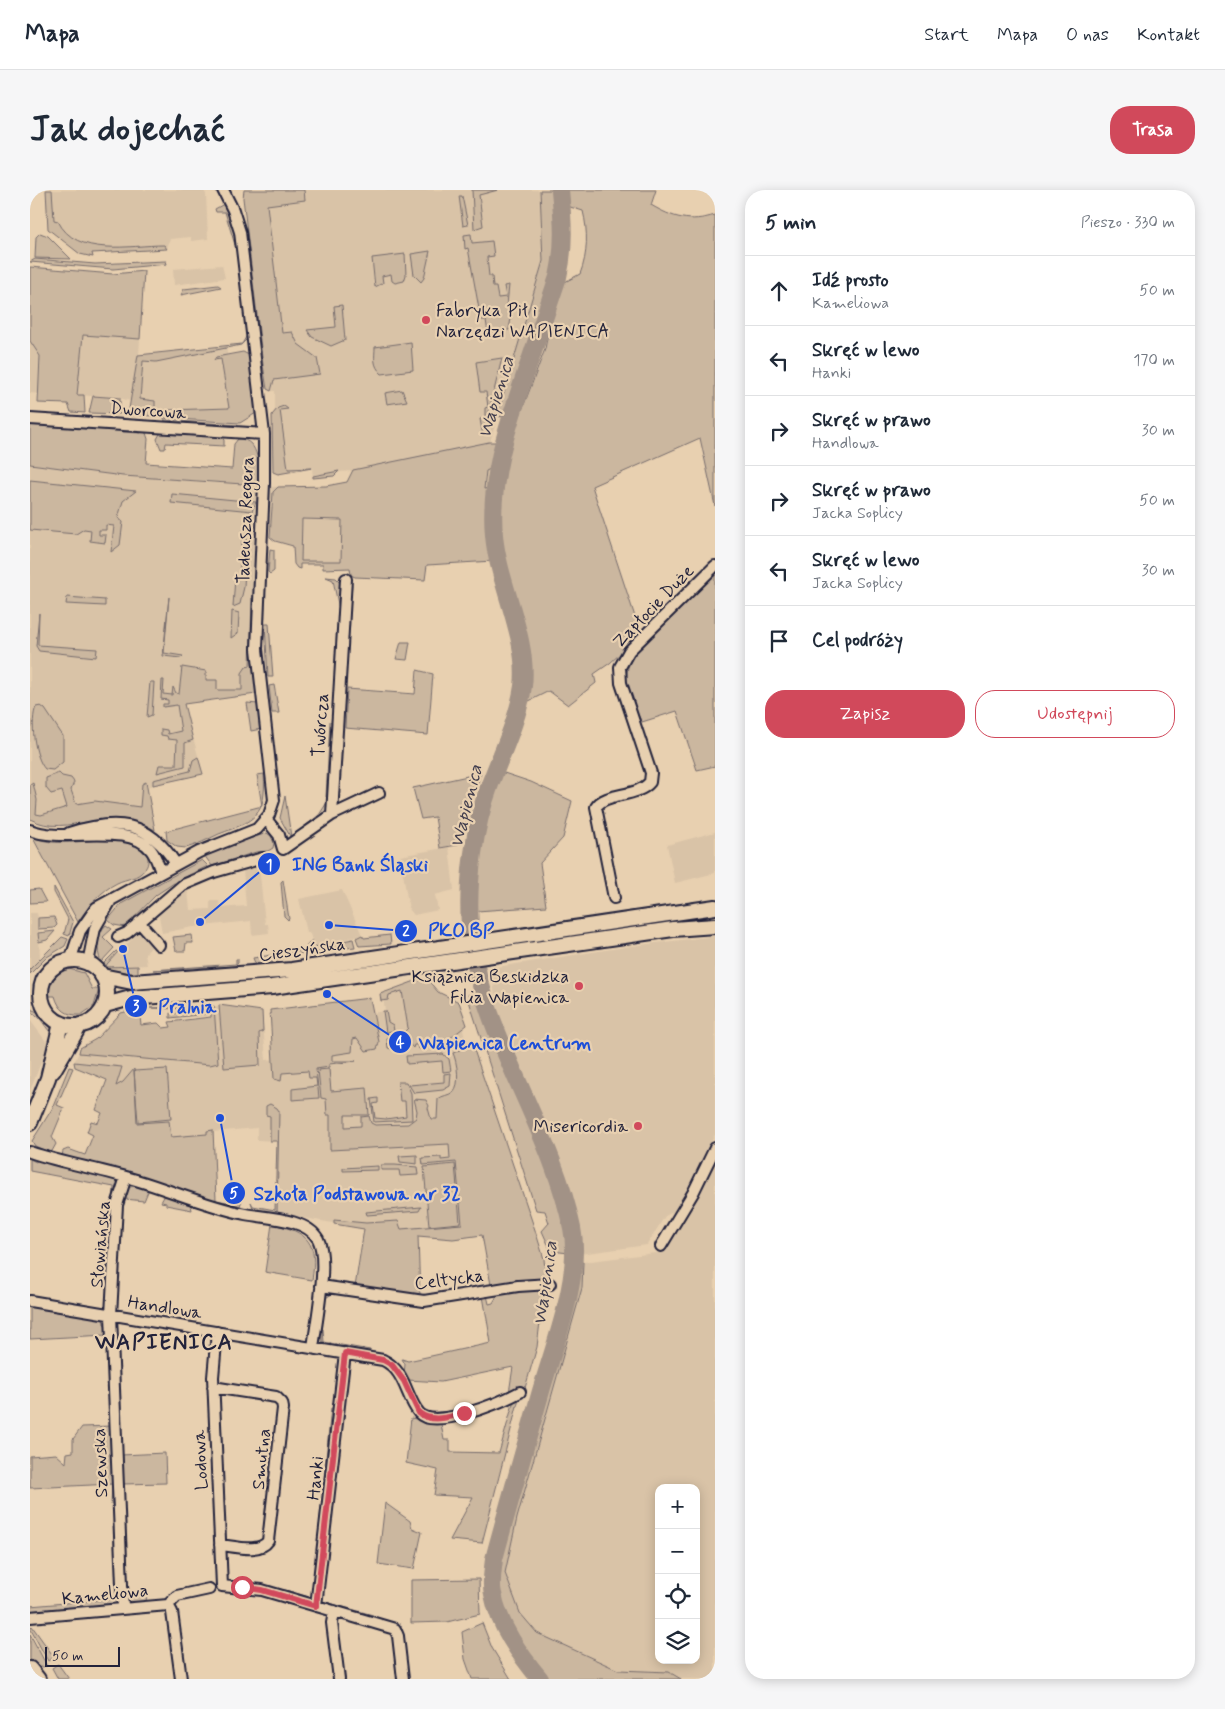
<!DOCTYPE html>
<html lang="pl">
<head>
<meta charset="utf-8">
<style>
  body { margin:0; font-family:Mynerve,sans-serif; background:#f6f6f7; color:#1f2937 }
  .controls { position:absolute; right:15px; bottom:15px; display:grid; overflow:hidden; border-radius:10px; box-shadow:0 2px 12px #0003 }
  .controls button { width:45px; height:45px; display:grid; place-items:center; padding:0; border:0; border-bottom:1px solid #e0e1e3; background:#fff; color:#1f2937; font:25px sans-serif }
  .scale { position:absolute; left:15px; bottom:12px; width:75px; box-sizing:border-box; padding-left:5px; border:2px solid #22223b; border-top:0; font-size:14px; line-height:18px; white-space:nowrap; color:#22223b; -webkit-text-stroke:4px #e8d0b0; paint-order:stroke }
  .stop { position:absolute; width:15px; height:15px; margin:-11px; border:4px solid #d1495b; border-radius:50%; background:#fff }
  .stop.end { background:#d1495b; border-color:#fff; box-shadow:0 1px 5px #0008 }
  .list { margin:0; padding:0; list-style:none }
  h2 { display:flex; justify-content:space-between; align-items:center; height:65px; margin:0; padding:0 20px; font-size:21px }
  h2 small { font-size:16px; font-weight:400; color:#747a83 }
  .list li { display:grid; grid-template-columns:32px 1fr auto; gap:15px; align-items:center; box-sizing:border-box; height:70px; padding:0 20px; border-top:1px solid #e0e1e3 }
  .list b { display:block; font-size:19px; white-space:nowrap }
  .list p { margin:0; font-size:16px; white-space:nowrap; color:#747a83 }
  .list em { font-size:16px; font-style:normal; color:#747a83 }
  .actions { display:flex; gap:10px; padding:15px 20px }
  .actions a { flex:1; padding:11px 0; border:1px solid #d1495b; border-radius:20px; text-align:center; font-size:18px; color:#d1495b }
  .actions .main { background:#d1495b; color:#fff }
  .icon { flex:none; width:28px; height:28px; fill:none; stroke:currentColor; stroke-width:2; stroke-linecap:round; stroke-linejoin:round }
  .map { position:relative; flex:none; width:685px; height:1489px; overflow:hidden; border-radius:20px }
  header { display:flex; align-items:center; gap:30px; box-sizing:border-box; height:70px; padding:0 25px; background:#fff; border-bottom:1px solid #e0e1e3 }
  header strong { font-size:24px }
  nav { display:flex; gap:28px; margin-inline-start:auto; font-size:18px }
  .intro { display:flex; align-items:center; justify-content:space-between; box-sizing:border-box; height:120px; padding:0 30px }
  h1 { margin:0; font-size:35px }
  .button { padding:12px 22px; border-radius:20px; background:#d1495b; color:#fff; font-size:18px; font-weight:700 }
  main { display:flex; gap:30px; padding:0 30px }
  aside { flex:1; background:#fff; border-radius:20px; box-shadow:0 2px 12px #0003 }
  .map>svg:first-child { display:block }
  .built { fill:#d9c3a7; fill-rule:evenodd }
  .green { fill:#cbb79f; stroke:#766c6d; fill-rule:evenodd }
  .lines { fill:none; stroke-linecap:round; stroke-linejoin:round }
  .river { stroke:#a29286; stroke-width:18 }
  .street-casing { stroke:#22223b; stroke-width:14 }
  .secondary-casing { stroke:#22223b; stroke-width:18 }
  .street { stroke:#e8d0b0; stroke-width:10 }
  .secondary { stroke:#e8d0b0; stroke-width:14 }
  .route { stroke:#d1495b; stroke-width:6 }
  .poi-dot { fill:#d1495b; stroke:#e8d0b0; stroke-width:2 }
  .labels { text-anchor:middle; stroke-width:4.5; stroke-linejoin:round; paint-order:stroke }
  .poi-label { font-size:18px; fill:#22223b; stroke:#e8d0b0; text-anchor:end }
  .street-label { font-size:18px; fill:#22223b; stroke:#e8d0b0 }
  .water-label { font-size:19px; font-style:italic; fill:#423e4e; stroke:#e8d0b0 }
  .district-label { font-size:22px; font-weight:bold; letter-spacing:1px; fill:#22223b; stroke:#e8d0b0 }
  .leader { fill:none; stroke:#1d4ed8; stroke-width:2 }
  .callout-dot { fill:#1d4ed8; stroke:#e8d0b0; stroke-width:2 }
  .mark-label { font-size:15px; text-anchor:middle; font-weight:bold; fill:#fff }
  .callout-label { font-size:19px; text-anchor:middle; font-weight:bold; fill:#1d4ed8; stroke:#e8d0b0; stroke-width:4.5; stroke-linejoin:round; paint-order:stroke }
</style>
</head>
<body>
<header>
<strong>Mapa</strong>
<nav><a>Start</a><a>Mapa</a><a>O nas</a><a>Kontakt</a></nav>
</header>
<div class="intro"><h1>Jak dojechać</h1><a class="button">Trasa</a></div>
<main>
<div class="map">
<svg width="685" height="1489" viewBox="0 0 685 1489">
  <rect width="100%" height="100%" fill="#e8d0b0"/>
  <filter id="ink" filterUnits="userSpaceOnUse"><feTurbulence type="fractalNoise" baseFrequency=".02" numOctaves="2"/><feDisplacementMap in="SourceGraphic" scale="10" xChannelSelector="R" yChannelSelector="G"/><feConvolveMatrix kernelMatrix="1 2 1 2 8 2 1 2 1" color-interpolation-filters="sRGB"/></filter>
  <g filter="url(#ink)">
    <path class="built" d="M16,0H173L176,4L178,49L161,51V47L140,49L137,59L56,63L18,38Z
      M221,0H510L513,71L460,252L456,281L486,268L512,291L460,298L435,304L242,309L241,313L226,312L219,505L154,514L173,584L116,597L122,619L21,621L11,626L2,624L0,622V274L93,286L242,297L296,296L317,292L322,281L310,282L293,288H283L282,278L248,284L243,282L242,225L245,220V201H241L243,190Z
      M192,75L195,88L144,95L143,79Z
      M0,82L14,204L0,203Z
      M53,145L110,149L109,165L196,156L206,223H136L102,215L100,211L90,208L47,205Z
      M272,329L312,330V371H271Z
      M685,642V683L645,693L637,655Z
      M419,657L424,700L405,705L408,720L384,725L379,719L370,666Z
      M229,675L235,734H238L239,743L222,745L221,731L163,737L132,743L128,720L138,711L158,701L160,720L180,719V711H189L190,718L216,716L213,680Z
      M312,700L332,745L284,757L280,744L277,742L269,709Z
      M0,723H7L8,728L10,768L0,779Z
      M109,742L122,756L115,764L117,775L76,777L77,774Z
      M685,746V944L679,957L649,1019L635,1026L617,1055L550,1064L548,1038L520,947L467,820L461,778L601,756Z
      M392,794L402,802L429,812L437,835L433,839L435,849L439,858L443,857L439,1046L423,1049L378,1046L245,1023L247,951L227,950V938L183,942L186,1010L106,980L58,970L92,878L44,872L50,860L108,843L185,830L184,816L232,821L236,870L247,869L315,812L340,808L342,823L355,821L353,806Z
      M0,830L18,854L0,901Z
      M685,970V1489H651L639,1482L588,1480L506,1443L490,1423L475,1383L487,1328L551,1098L553,1072L633,1062ZM629,1298H666V1470H629Z"/>
    <path class="green" d="M16,0H22L24,30L28,31C46,68 100,55 134,55L137,59L62,63L63,67L50,64L18,39Z
      M214,0H274L275,10L237,15L252,143L262,142L268,154L287,168L290,184L244,190L241,201L237,199L233,175L213,8Z
      M442,0H468L449,5L453,36L444,39Z
      M510,0H525L530,45L527,73L473,227L467,226L513,71Z
      M536,0H626L621,15C643,28 660,33 685,25V316L670,248L562,296L611,445L580,473L564,484L566,493L538,515L519,501L493,514L497,487L493,449L469,348V307L480,252L515,159L522,120L531,94L550,84C558,64 558,41 553,21L537,16Z
      M429,6H432L438,35L433,36Z
      M194,14L205,42V55L195,22H186L185,19Z
      M10,43L18,46L41,69L5,68L6,47Z
      M441,44L442,53L462,51L464,66L457,67L459,86H462L463,97H466L468,108L476,107L474,96L479,95L477,115L483,116L479,140L458,143L456,130H451L438,58L435,59L434,45Z
      M400,61L394,88L391,92L384,85L381,64Z
      M375,64L376,85L374,91L365,93L362,91L361,84L352,86L353,93L345,97L342,68Z
      M5,69L65,74L136,71L137,74L83,79L0,72Z
      M0,77L83,84L114,81L110,149L53,145L47,205H54L55,223L41,222L38,214L8,213L10,166L0,151Z
      M188,95L191,97L151,105L154,99Z
      M312,115L315,150L301,156L282,147L277,140L306,137L304,116Z
      M216,147L218,148L211,155L126,172L113,171L110,209L125,211V226L98,225L108,165L212,154Z
      M381,152L383,180L352,184C342,175 345,167 345,157Z
      M213,162L219,165L220,169L226,223L210,233L133,228V224L138,220L199,218L191,169L184,170L186,167Z
      M472,168L453,246L450,229L455,228V218L458,217L456,202H450L446,172Z
      M372,200L377,211L357,214L355,203Z
      M63,206L90,208V224L59,223Z
      M254,216L258,219L250,220L258,279L282,278L248,284L243,282L242,225L248,218Z
      M134,230L207,235L139,233Z
      M0,235L90,239L93,242L111,243L112,241L116,243L118,249L116,273L202,279L204,254L208,249C231,249 229,280 228,295L93,286L0,274Z
      M131,242L190,246L194,250V256L136,253L135,259H131L127,249Z
      M459,252H466L460,279L456,281L454,299L460,298L457,344L463,371L397,375L395,390L325,387L321,385L320,378L293,379V374H270V379L267,378L264,374L263,356L245,351L240,347L243,302L248,297L296,296L317,292L323,280ZM272,329L312,330L311,371H271Z
      M309,281L304,286L283,288V286Z
      M0,290L106,301L93,311L88,328L93,332L90,355L81,362L84,336L76,335V340H69V345H76L75,353L60,351L61,340L54,339L46,344L0,340Z
      M142,304L226,312L222,321L141,313Z
      M213,340L217,341L214,397L210,414L203,417L205,387H209Z
      M240,359L244,360V381L240,384L238,382Z
      M685,383V576L667,580L647,521L612,532C599,509 589,488 604,465Z
      M296,387L306,388L310,392L309,419L303,390Z
      M37,407L75,410V416L36,414Z
      M139,407L134,463L153,466L151,468L133,466Z
      M222,408V464L226,504L154,514L163,550L155,553V576L127,583L129,575H146L147,550L138,549L137,546L131,545V539L137,540L138,544L151,541L147,515L133,517V514H138V510L131,509L132,490H134L133,504L142,505L143,497L146,503L149,504L152,477L176,481V490H187V500H212V483L216,477L220,476Z
      M202,421L209,423L208,443L201,448Z
      M9,423L8,455L67,459L66,467L9,461L6,456Z
      M235,434H239L243,487H238Z
      M371,452H380L377,470L366,469Z
      M387,480L403,484L398,545L315,538L317,499L385,504Z
      M120,492H124L122,525L117,527Z
      M244,495L249,523H242L239,496Z
      M217,513L228,514L231,539L221,541Z
      M11,516L15,519L33,546V572L23,580L15,579C4,567 0,530 6,517Z
      M300,531L303,533L299,607H296Z
      M168,567L173,584L123,595V590L160,581L163,570Z
      M471,582L501,592L542,611L533,648L510,673L516,716L447,721L448,653Z
      M29,583L32,586L41,588L44,592L41,600L46,614L65,611L110,617L112,594L116,592L125,640C77,611 39,650 0,629V595L3,593L7,610L6,624L11,625L37,617L32,601L21,604L16,598V588Z
      M451,583L427,655L410,658L405,627L391,629L383,598Z
      M234,584C237,626 224,631 189,644C178,649 167,655 156,658L147,657L137,650L136,641L232,616L227,585Z
      M255,606L261,647L289,625L296,614H299L295,624L261,648L250,628Z
      M237,643L241,646L244,653L243,658L238,661L226,662L182,676L174,665L181,662Z
      M5,648C41,662 82,637 115,660C118,666 120,673 115,679C108,689 97,688 87,693C71,701 58,716 48,732L4,650Z
      M172,670L178,676L159,685L147,694L144,693L126,705L95,737L84,735L78,730L91,714Z
      M253,690L259,729L258,730L254,726L251,692Z
      M24,697L43,732L39,746L34,744L38,729L24,702Z
      M9,699L16,712L0,713V700Z
      M24,727L27,735L24,738L8,739V728Z
      M76,735L82,739L73,747L84,758L71,772C66,761 67,743 76,735Z
      M25,741L17,750L9,752L8,743Z
      M162,745L163,753H156L155,761H146L143,747Z
      M332,745L334,748L360,745L361,754L329,756L326,748Z
      M32,747L38,749L35,756L17,767L0,784V779Z
      M323,749L325,757L281,762L276,757L282,750L284,757Z
      M273,760V763L230,774L225,773L223,768Z
      M86,761L88,762L77,774L76,777L108,776V783C96,783 81,785 74,773Z
      M206,769H208V773L205,776L123,780L206,774Z
      M39,779L54,783L62,799H69L64,816L51,825C37,826 29,820 25,806H18C19,793 25,783 39,779Z
      M388,790H398L408,802L429,812L437,835L410,856L389,859L388,855H384L383,858L371,845L378,838L372,801L359,805L358,810L351,811L350,804Z
      M445,802C464,839 478,877 493,915C509,952 544,1025 539,1063L521,1061L512,1041L519,1033L515,1021L506,1020L440,814L438,805Z
      M340,808L349,852L347,859L336,861L327,848L323,849L322,862L302,865V871H326L299,874V877L286,879L289,908L262,910V899L287,896L286,888H279L278,881L252,883L251,891L244,889L240,820Z
      M189,815L232,821L233,841L229,843L230,875L194,878Z
      M184,816L188,873L180,875L49,863L50,858L66,849L91,823L109,819L111,835L128,833L133,838L141,837L139,832L181,827V820L120,818Z
      M0,819C13,823 22,831 24,845C14,839 13,826 0,822Z
      M353,821H356L358,832L363,835L364,841L356,842Z
      M140,823H177V824L140,828Z
      M360,846H365L374,859L365,860L358,858L357,849Z
      M438,856L443,857L505,1040L514,1069L516,1089L513,1091L461,1095L452,1045L423,1049L388,1046L390,1107L394,1109L325,1097L334,1039L304,1034V1030L336,1033L368,1031L371,1039L432,1034L426,972L393,975L392,968L411,967V970L420,969L419,954L300,960V925H297L296,909L291,908L288,880L299,879L301,901L337,898L339,925H315V937L331,936V927L339,926L341,933L345,935L378,934L386,928L387,921L384,909L396,910L399,916L398,918L401,929H407L408,909C413,905 418,906 423,902C431,895 427,872 423,863Z
      M413,864L419,869L421,881L413,882L412,871L377,874L376,866Z
      M44,872L92,877L86,896L93,892L104,879L107,933L139,931L141,947L177,944V941L183,940L186,1010L208,1014L212,1010L210,1016L170,1007L98,981L32,966L33,961L38,959L55,965L63,945L57,942L61,931L68,933L72,923L66,920L77,890L45,877Z
      M39,877L43,878L27,915L34,918L22,947L26,954L21,963L5,956L2,951L22,919Z
      M137,879L141,929L108,932L104,881Z
      M421,883L420,896L413,900L384,903L379,895L414,892V884Z
      M368,892H376L381,903L382,930L344,932L341,909L348,908V913L343,914L345,928L356,929L376,926L375,911H370Z
      M240,914L247,918L249,921L247,1024L223,1018L221,1012L223,1016L245,1020L247,951H240V926L236,925V916Z
      M387,965V974L370,972L369,966Z
      M0,969L6,972L8,969L23,975L81,988L88,993L79,1080L84,997L0,981Z
      M425,974L430,1033L399,1036L394,977Z
      M365,975L387,977L388,985L370,986L369,980H351V975Z
      M348,976V980L313,981V978Z
      M106,995L119,999L114,1011L95,1009L90,1016L98,998Z
      M135,1005L161,1015L162,1020L136,1015V1013L131,1012Z
      M391,1017L389,1021L337,1025L336,1022Z
      M242,1034C279,1042 288,1053 282,1090L235,1082Z
      M553,1072L552,1098L487,1328L475,1383L490,1423L507,1443L588,1480L639,1482L651,1489H516C482,1446 458,1419 470,1362L537,1126L546,1075Z
      M514,1098L507,1157L495,1198L479,1203L483,1177L411,1192L378,1190L388,1210H386L374,1185L375,1174L372,1169L378,1171L461,1153L453,1106L457,1105L459,1114L463,1113L468,1104L473,1101Z
      M301,1103L314,1105L302,1104L294,1109L290,1139H293L294,1152L340,1160L339,1164L300,1157L292,1151V1141L289,1140L294,1106Z
      M0,1115L73,1128L74,1134L77,1135L80,1177L78,1187L76,1145L0,1149Z
      M489,1208L452,1353L420,1350L443,1307L404,1305L408,1280L376,1273L381,1228L411,1234L414,1250H420V1262L469,1263L484,1210Z
      M301,1218L305,1219L284,1409L279,1410L217,1395L256,1400L282,1408Z
      M82,1236L85,1313L81,1314L82,1294L0,1298V1266L26,1264L36,1273L37,1263L43,1262V1249L52,1237Z
      M135,1263L136,1293L92,1294L91,1265Z
      M355,1313L380,1331L382,1338L392,1342L384,1379L348,1374Z
      M449,1389L450,1424L417,1432L381,1433V1390Z
      M86,1398L89,1399L88,1412L86,1416L0,1425V1416L82,1409L87,1405Z
      M292,1400H293L292,1411L343,1425L342,1428L293,1414L290,1410Z
      M96,1402L99,1405L117,1404L116,1412H99Z
      M452,1433L462,1458L481,1489H442L435,1469L432,1442Z
      M2,1436L24,1467L18,1471L0,1438Z
      M0,1444L17,1476L7,1478L0,1469Z
      M28,1474L39,1489H28L22,1478Z"/>
    <g class="lines">
      <path class="river" d="M510,1489C490,1465 469,1436 463,1404C460,1393 463,1380 464,1369C479,1313 495,1257 511,1201C524,1156 552,1085 542,1038C521,935 447,839 440,735C437,692 444,637 459,597C471,564 488,531 493,496C499,448 468,394 464,345C459,288 478,235 496,182C507,151 517,119 528,87C535,57 533,30 530,0"/>
      <g class="street-casing">
        <path id="street" d="M0,229L234,244
          M302,625L316,389
          M236,629L249,645L253,659L302,625L349,603
          M0,640C34,654 97,631 121,660C126,666 128,675 131,682
          M39,643C86,628 118,630 146,674
          M584,708L566,617C575,602 607,608 620,592L621,583L591,493L590,477L599,461L685,376
          M109,732L129,755
          M88,747L97,743L153,695L184,682L233,668
          M40,771L50,741L66,718L169,662L227,639L239,625L244,610L227,459L234,293V244L210,42L203,20L193,0
          M58,773L65,738L80,712
          M0,962C35,974 71,979 106,990C143,1001 176,1016 215,1024C236,1028 276,1028 288,1049C299,1070 286,1133 283,1158
          M631,1056L663,1003L685,958
          M291,1096L394,1111L488,1096L520,1094
          M0,1111L353,1170C376,1181 375,1206 389,1223C404,1241 473,1211 490,1202
          M187,1142L183,1187L192,1396L232,1400L365,1439L368,1446L373,1489
          M183,1197L246,1207L252,1213L253,1218L238,1351C229,1364 204,1356 190,1355
          M138,1415L142,1422L151,1489
          M286,1416L315,1163
          M93,1419L81,1125L87,1015L96,987
          M304,1422L302,1433L309,1489
          M0,1427L138,1415L147,1406L179,1399"/>
      </g>
      <g class="secondary-casing">
        <path id="secondary" d="M11 803a33 33 0 1 1 66 0a33 33 0 1 1-66 0Z
          M72,786L102,792L262,780L685,717
          M75,815L101,808L242,797L643,739L685,736
          M23,881L50,835
          M0,933L18,888L31,833
          M0,1479L8,1489"/>
      </g>
      <use href="#street" class="street"/>
      <use href="#secondary" class="secondary"/>
    </g>
  </g>
  <g class="lines" filter="url(#ink)">
    <path class="route" d="M212,1397L232,1400L286,1416L315,1163L353,1170L362,1175L374,1191L389,1223C402,1233 420,1227 434,1223"/>
  </g>
  <g class="poi-dot">
    <circle cx="396" cy="130" r="5"/>
    <circle cx="549" cy="796" r="5"/>
    <circle cx="608" cy="936" r="5"/>
  </g>
  <g class="labels">
    <g class="poi-label">
      <text x="406" y="126" text-anchor="start">Fabryka Pił i<tspan x="406" dy="21">Narzędzi WAPIENICA</tspan></text>
      <text x="539" y="792">Książnica Beskidzka<tspan x="539" dy="21">Filia Wapienica</tspan></text>
      <text x="598" y="942">Misericordia</text>
    </g>
    <g class="street-label">
      <text transform="translate(118 220) rotate(4)" y="6">Dworcowa</text>
      <text transform="translate(215 330) rotate(-88)" y="6">Tadeusza Regera</text>
      <text transform="translate(623 416) rotate(-46)" y="6">Zapłocie Duże</text>
      <text transform="translate(290 535) rotate(-86)" y="6">Twórcza</text>
      <text transform="translate(272 759) rotate(-8)" y="6">Cieszyńska</text>
      <text transform="translate(70 1054) rotate(-85)" y="6">Słowiańska</text>
      <text transform="translate(419 1089) rotate(-7)" y="6">Celtycka</text>
      <text transform="translate(135 1117) rotate(9)" y="6">Handlowa</text>
      <text transform="translate(231 1269) rotate(-84)" y="6">Smutna</text>
      <text transform="translate(170 1270) rotate(-93)" y="6">Lodowa</text>
      <text transform="translate(70 1273) rotate(-92)" y="6">Szewska</text>
      <text transform="translate(285 1288) rotate(-84)" y="6">Hanki</text>
      <text transform="translate(75 1404) rotate(-6)" y="6">Kameliowa</text>
    </g>
    <g class="water-label">
      <text transform="translate(465 207) rotate(-73)" y="7">Wapienica</text>
      <text transform="translate(435 616) rotate(-76)" y="7">Wapienica</text>
      <text transform="translate(514 1093) rotate(-82)" y="7">Wapienica</text>
    </g>
    <g class="district-label">
      <text x="134" y="1159">WAPIENICA</text>
    </g>
  </g>
  <path class="leader" d="M170 732L239 674M299 735L376 741M93 759L106 816M297 804L370 852M190 928L204 1003"/>
  <g class="callout-dot">
    <circle cx="170" cy="732" r="5"/>
    <circle cx="299" cy="735" r="5"/>
    <circle cx="93" cy="759" r="5"/>
    <circle cx="297" cy="804" r="5"/>
    <circle cx="190" cy="928" r="5"/>
    <circle cx="239" cy="674" r="12"/>
    <circle cx="376" cy="741" r="12"/>
    <circle cx="106" cy="816" r="12"/>
    <circle cx="370" cy="852" r="12"/>
    <circle cx="204" cy="1003" r="12"/>
  </g>
  <g class="mark-label">
    <text x="239" y="680">1</text>
    <text x="376" y="746">2</text>
    <text x="106" y="821">3</text>
    <text x="370" y="857">4</text>
    <text x="204" y="1008">5</text>
  </g>
  <g class="callout-label">
    <text x="330" y="681">ING Bank Śląski</text>
    <text x="431" y="747">PKO BP</text>
    <text x="157" y="823">Pralnia</text>
    <text x="475" y="859">Wapienica Centrum</text>
    <text x="327" y="1010">Szkoła Podstawowa nr 32</text>
  </g>
</svg>
<div class="controls">
<button>+</button>
<button>−</button>
<button><svg class="icon" aria-label="locate" viewBox="0 0 24 24"><circle cx="12" cy="12" r="6"/><path d="M12 2v4M12 18v4M2 12h4M18 12h4"/></svg></button>
<button><svg class="icon" aria-label="layers" viewBox="0 0 24 24"><path d="M12 4l9 5-9 5-9-5zM3 14l9 5 9-5"/></svg></button>
</div>
<div class="scale">50 m</div>
<div class="stop" style="left:212px;top:1397px"></div>
<div class="stop end" style="left:434px;top:1223px"></div>
</div>
<aside>
<h2>5 min<small>Pieszo · 330 m</small></h2>
<ul class="list">
<li><svg class="icon" aria-label="ahead" viewBox="0 0 24 24"><path d="M12 20V5M6 11l6-6 6 6"/></svg><div><b>Idź prosto</b><p>Kameliowa</p></div><em>50 m</em></li>
<li><svg class="icon" aria-label="left" viewBox="0 0 24 24"><path d="M17 20v-9H6M10 6l-5 5 5 5"/></svg><div><b>Skręć w lewo</b><p>Hanki</p></div><em>170 m</em></li>
<li><svg class="icon" aria-label="right" viewBox="0 0 24 24"><path d="M7 20v-9h11M14 6l5 5-5 5"/></svg><div><b>Skręć w prawo</b><p>Handlowa</p></div><em>30 m</em></li>
<li><svg class="icon" aria-label="right" viewBox="0 0 24 24"><path d="M7 20v-9h11M14 6l5 5-5 5"/></svg><div><b>Skręć w prawo</b><p>Jacka Soplicy</p></div><em>50 m</em></li>
<li><svg class="icon" aria-label="left" viewBox="0 0 24 24"><path d="M17 20v-9H6M10 6l-5 5 5 5"/></svg><div><b>Skręć w lewo</b><p>Jacka Soplicy</p></div><em>30 m</em></li>
<li><svg class="icon" aria-label="arrive" viewBox="0 0 24 24"><path d="M6 21V4h12l-3 4 3 4H6"/></svg><div><b>Cel podróży</b></div></li>
</ul>
<div class="actions"><a class="main">Zapisz</a><a>Udostępnij</a></div>
</aside>
</main>
</body>
</html>
